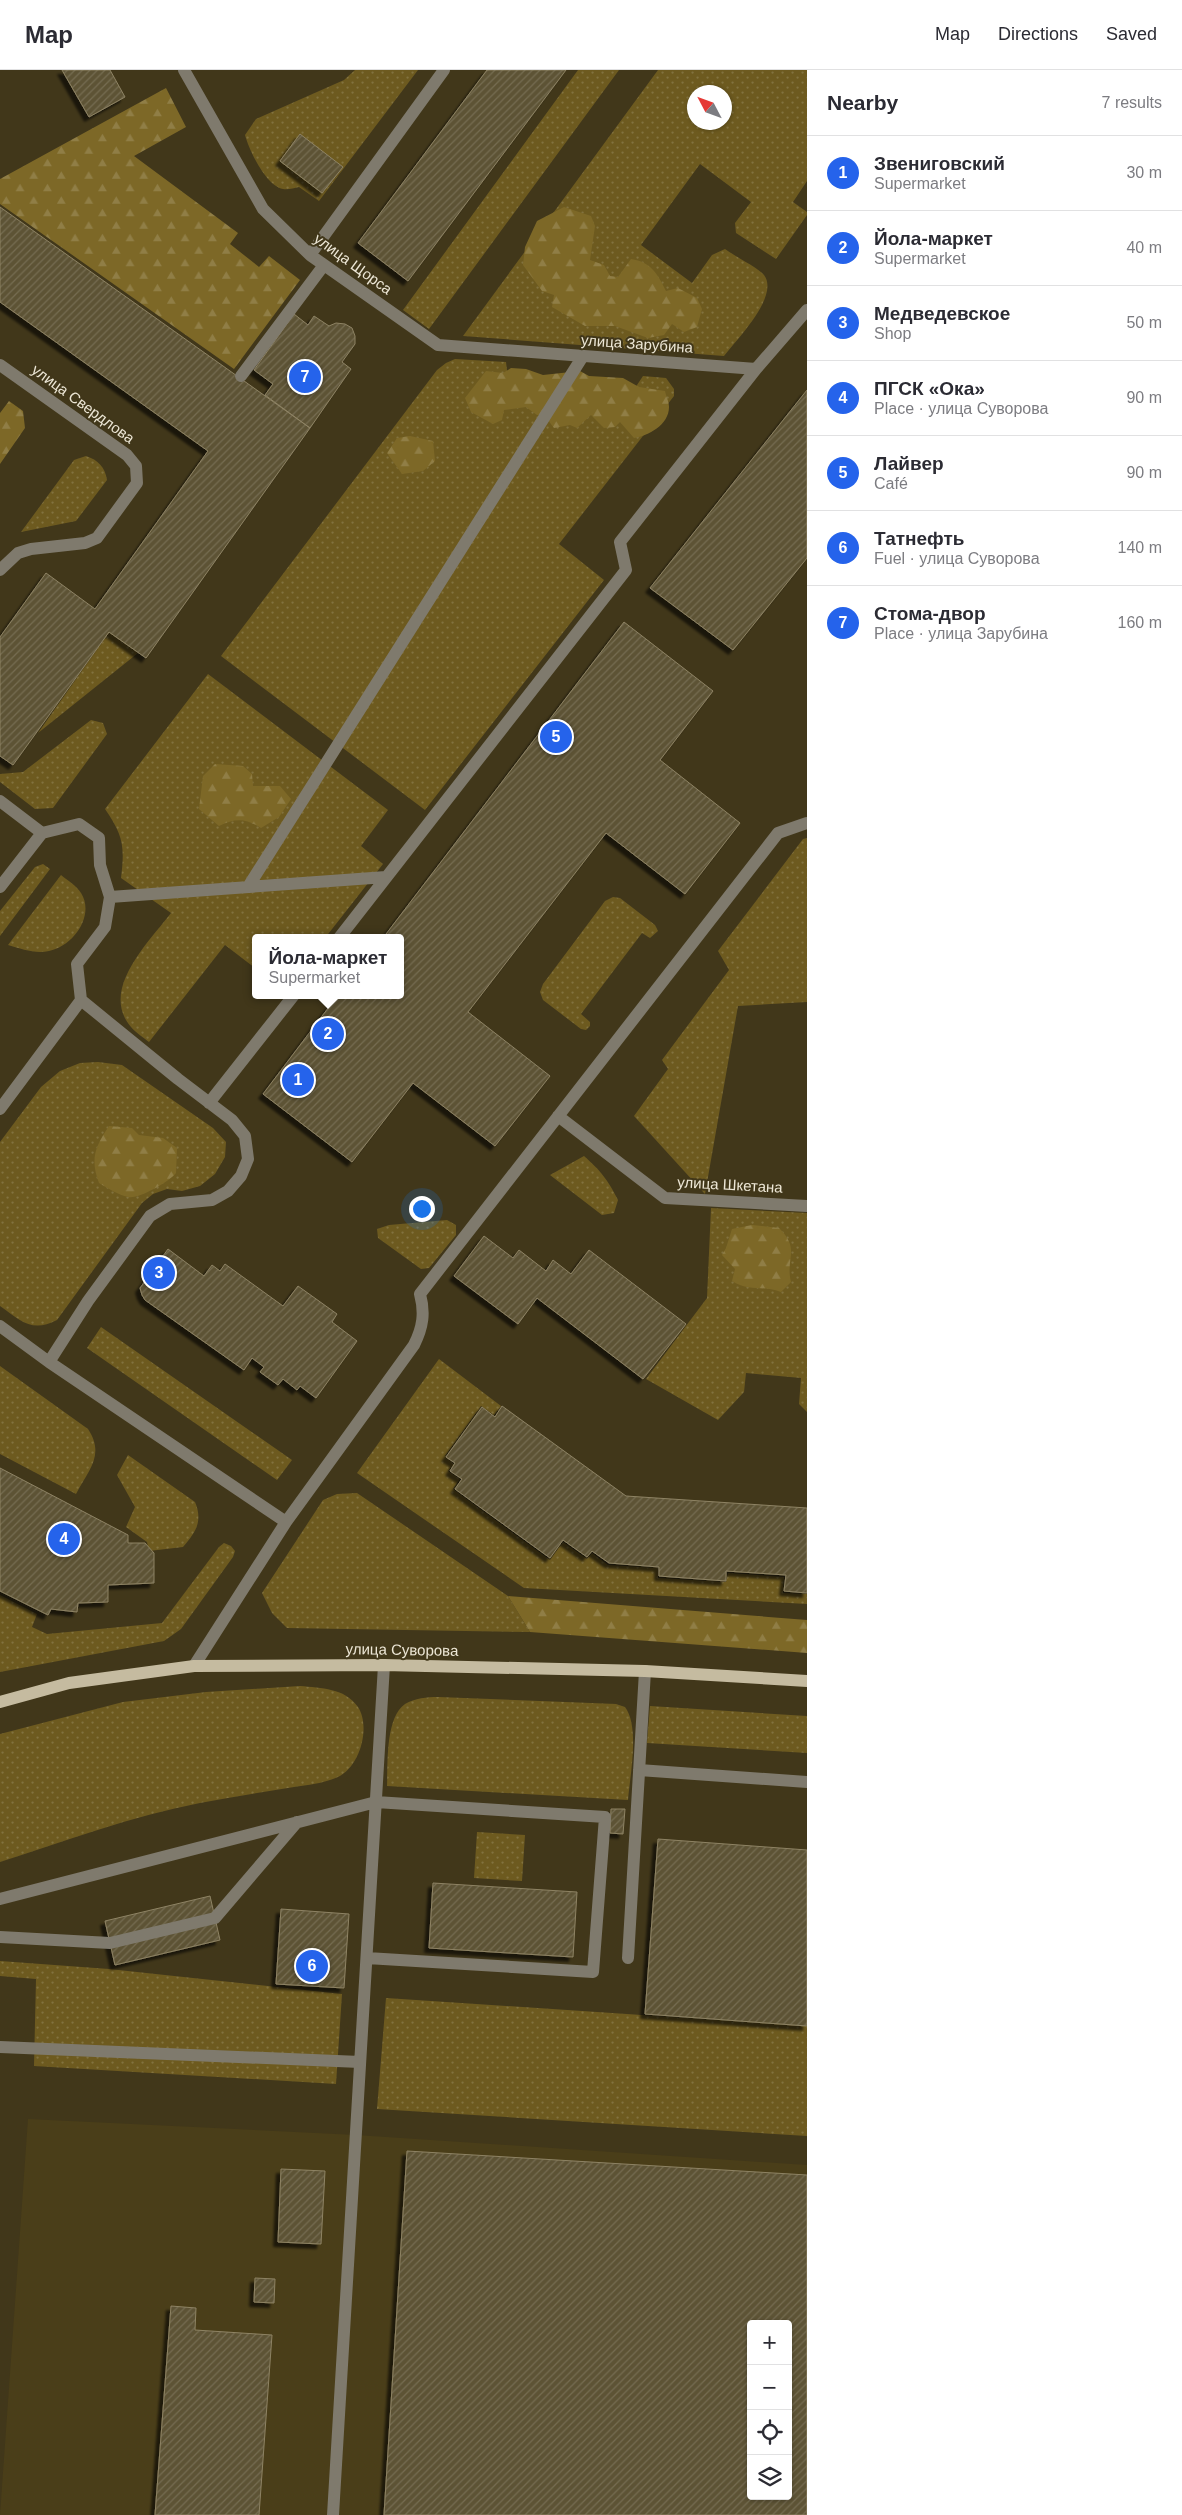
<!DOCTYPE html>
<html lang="en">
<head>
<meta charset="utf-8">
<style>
  body { margin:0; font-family:Arial,sans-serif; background:#f7f7f7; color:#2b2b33 }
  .controls { position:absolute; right:15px; bottom:15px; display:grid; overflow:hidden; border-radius:5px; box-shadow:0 1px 4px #0004 }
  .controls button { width:45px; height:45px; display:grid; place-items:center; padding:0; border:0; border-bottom:1px solid #e1e1e2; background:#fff; color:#2b2b33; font:25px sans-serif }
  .compass { position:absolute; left:687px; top:15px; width:45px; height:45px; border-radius:50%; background:#fff; box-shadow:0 1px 4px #0004; rotate:311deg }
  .you { position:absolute; left:421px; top:1138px; width:18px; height:18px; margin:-12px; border:4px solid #fff; border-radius:50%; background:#1a73e8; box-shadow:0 0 0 8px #1a73e833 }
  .badge { display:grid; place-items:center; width:32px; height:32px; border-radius:50%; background:#2563eb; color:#fff; font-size:16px; font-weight:700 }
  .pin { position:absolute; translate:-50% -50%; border:2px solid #fff; box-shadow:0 1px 5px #0006 }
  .popup { position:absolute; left:252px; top:864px; width:152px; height:65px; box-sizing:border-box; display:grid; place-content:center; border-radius:5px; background:#fff; filter:drop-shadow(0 1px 4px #0005); font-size:16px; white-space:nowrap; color:#7c7c81 }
  .popup b { font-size:19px; color:#2b2b33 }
  .popup::after { content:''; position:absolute; left:50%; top:100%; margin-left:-10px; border:10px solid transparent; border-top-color:#fff }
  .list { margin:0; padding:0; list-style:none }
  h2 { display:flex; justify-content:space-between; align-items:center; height:65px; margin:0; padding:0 20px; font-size:21px }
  h2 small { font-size:16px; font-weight:400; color:#7c7c81 }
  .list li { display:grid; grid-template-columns:32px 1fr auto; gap:15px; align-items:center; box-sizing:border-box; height:75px; padding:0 20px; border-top:1px solid #e1e1e2 }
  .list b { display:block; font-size:19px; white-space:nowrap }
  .list p { margin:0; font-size:16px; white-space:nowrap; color:#7c7c81 }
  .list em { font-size:16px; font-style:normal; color:#7c7c81 }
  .icon { flex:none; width:28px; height:28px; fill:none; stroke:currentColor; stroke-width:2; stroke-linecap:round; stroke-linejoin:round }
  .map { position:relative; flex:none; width:807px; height:2445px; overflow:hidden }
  header { display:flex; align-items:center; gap:30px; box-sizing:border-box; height:70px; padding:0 25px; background:#fff; border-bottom:1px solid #e1e1e2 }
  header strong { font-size:24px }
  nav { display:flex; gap:28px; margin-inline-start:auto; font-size:18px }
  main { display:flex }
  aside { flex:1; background:#fff }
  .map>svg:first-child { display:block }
  .built { fill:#4a3e19; fill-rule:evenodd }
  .grass { fill:url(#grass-dots); fill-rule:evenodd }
  .forest { fill:url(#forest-firs) }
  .building { fill:url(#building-hatch); stroke:#8e8364; fill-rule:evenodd; filter:url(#shadow) }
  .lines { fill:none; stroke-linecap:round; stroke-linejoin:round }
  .minor { stroke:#7f7a6d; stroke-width:12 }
  .major { stroke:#c5bba0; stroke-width:12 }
  .labels { text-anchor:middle; stroke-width:4; stroke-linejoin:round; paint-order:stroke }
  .street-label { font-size:15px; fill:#ede7d6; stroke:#41371a }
</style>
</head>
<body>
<header>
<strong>Map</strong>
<nav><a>Map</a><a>Directions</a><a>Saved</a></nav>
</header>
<main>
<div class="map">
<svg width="807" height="2445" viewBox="0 0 807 2445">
  <defs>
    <pattern id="grass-dots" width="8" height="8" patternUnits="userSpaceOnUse" patternTransform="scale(1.25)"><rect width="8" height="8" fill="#6d5a1f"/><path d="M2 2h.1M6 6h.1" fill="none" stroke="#82723f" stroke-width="1.8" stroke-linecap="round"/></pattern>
    <pattern id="forest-firs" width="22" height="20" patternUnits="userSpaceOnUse" patternTransform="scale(1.25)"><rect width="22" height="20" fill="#7d6827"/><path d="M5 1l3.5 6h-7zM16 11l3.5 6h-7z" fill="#907e46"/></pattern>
    <pattern id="building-hatch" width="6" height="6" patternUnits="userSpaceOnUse" patternTransform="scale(1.25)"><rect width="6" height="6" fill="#5d5335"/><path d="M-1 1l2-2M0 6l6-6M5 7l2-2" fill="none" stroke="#756c52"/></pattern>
    <filter id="shadow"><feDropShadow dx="-4.5" dy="4.5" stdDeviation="1" flood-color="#0009"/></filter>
  </defs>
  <rect width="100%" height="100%" fill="#41371a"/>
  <path class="built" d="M28,2049L356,2065L807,2095V2445H0ZM751,2254H788V2426H751Z"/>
  <path class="grass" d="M355,0H418L319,131L299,117C294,118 288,120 283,119C266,116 249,80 245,65L256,49L344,10Z
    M578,0H619L429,259L403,240Z
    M658,0H807V111L793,132L807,142V145L776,189L736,163L735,153L751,132L700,94L641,175L692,213L712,185L725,179C734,186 757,197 764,205C780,226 736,270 724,286L463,266ZM694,22H724V52H694Z
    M455,289L506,292L509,317L629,327L643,306L666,308L674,319V326L559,474L604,510L425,740L221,586L437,300L446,293Z
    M86,386C98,390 105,397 107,410L76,451L21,462L74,390Z
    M109,562L138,583L38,663Z
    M208,604L388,740L361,776L383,794L325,868H255V898L225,875L149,972C144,968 136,963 131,957C99,920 149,872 171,843L121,808C125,776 123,765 105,739Z
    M91,650L103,653L107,664L53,738L35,739L0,712V704L23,702Z
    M807,768V932L738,936L705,1124L634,1046L668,999L662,990L729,900L718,881L803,769Z
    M43,794L50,799L0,866V841L35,797Z
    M61,805C67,810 77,816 81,823C95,845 74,876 49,881C35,884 22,879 8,875Z
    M613,827L620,828L655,855L658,861L650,868L642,863L581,944L590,952V956L586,960L581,959L543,930L540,922L543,914L605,831Z
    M98,992L122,995L213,1058L226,1072L225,1087L215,1104L200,1116L182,1121L167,1119L153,1124L142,1133L57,1250C32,1263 21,1251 0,1236V1072L41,1017L60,1001L80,993Z
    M584,1086C601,1101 608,1110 618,1130L614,1143L602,1145L550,1105Z
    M711,1138L807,1143V1342L799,1334L801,1308L746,1303L744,1322L718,1350L646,1309L707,1228Z
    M447,1150L456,1155V1165L429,1198L421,1199L378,1168L377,1159L389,1155Z
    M101,1257L292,1390L277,1410L87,1278Z
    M439,1289L501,1336L494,1345L481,1336L445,1386L454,1394L448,1401L460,1409L453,1419L550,1490L563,1472L587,1489L592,1483L608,1495L658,1498V1508L726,1512L728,1503L784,1507L783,1523L807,1524V1534L524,1518L357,1403Z
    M0,1296L88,1359C105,1385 89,1399 76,1424L0,1384Z
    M128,1385L195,1432C203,1451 196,1462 183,1477L149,1481L147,1472L126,1457L135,1437L117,1405Z
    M357,1423L508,1526L530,1562L287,1558L272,1543L262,1523L323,1430L337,1424Z
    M224,1473L231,1476L235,1481L233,1487L181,1559L164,1571L0,1602V1525L37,1544L32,1557L47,1564L162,1553L219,1477Z
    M300,1616C321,1618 345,1618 358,1637C371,1657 360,1697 338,1707C325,1713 308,1715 294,1717C263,1722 231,1727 200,1733C132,1746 66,1771 0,1792V1664L123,1632L206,1622Z
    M438,1627L616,1634L625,1637C640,1657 630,1705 628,1730L387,1716C388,1695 385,1648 405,1634C415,1628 427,1627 438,1627Z
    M650,1636L807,1646V1683L647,1673Z
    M477,1762L525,1765L522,1811L474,1808Z
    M0,1891L109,1899L342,1924L336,2014L34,1996L36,1909L0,1906Z
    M386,1928L807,1956V2066L377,2039Z"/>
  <path class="forest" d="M166,18L186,57L134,86L238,163L230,174L259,197L269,186L300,210L234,299L0,134V109Z
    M564,137L591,146L595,156L590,190L604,195L610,206L618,207L631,189C651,192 657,203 666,221L678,218L697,228L702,239L697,257L684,262L672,254L664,265L648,268L615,256H585L552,237L554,225L542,221L523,195L525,177L537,151Z
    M511,298L526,299L543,305L580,301L589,306L623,308L639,317L665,321C666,326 669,332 669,337C669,355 648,366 634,368L620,352L615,357L604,358L591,345L577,358L570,355L554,358L544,345H537L526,337L504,340L502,350L493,354L471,342L465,328L486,301L503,303Z
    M9,331L23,341L25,358L0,394V343Z
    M410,366L433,371L435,391L423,401L402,404L387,383L397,368Z
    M215,694L243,696L252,704L253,716H280L291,729L279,747L261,758C246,748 235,748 219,756L199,739L203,706Z
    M109,1056L132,1058L139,1065L163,1068L177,1078L176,1103C170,1111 138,1130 128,1127C119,1125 107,1118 99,1113C90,1089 95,1077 109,1056Z
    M752,1155L779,1158C801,1180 785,1187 791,1212L781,1222C762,1215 750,1222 732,1211L735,1199L722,1185L726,1178L732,1159Z
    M508,1526L807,1550V1583L530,1562Z"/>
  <path class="building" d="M62,0H110L125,27L89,47Z
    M487,0H566L408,211L358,173Z
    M300,64L343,97L322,123L280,91Z
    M0,137L310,358L146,588L109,562L13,695L0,686V567L46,503L95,539L208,381L0,232Z
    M294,244L308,255L314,246L329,256L336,253L345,254L352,258L355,266V274L342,292L351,299L310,358L265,325L273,314L254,300Z
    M807,320V488L733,580L650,518Z
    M624,552L713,621L660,690L740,753L685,824L606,763L468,942L550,1006L495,1076L413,1013L352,1092L263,1024L338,925H400V868H383Z
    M484,1166L513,1188L519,1180L546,1201L553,1190L571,1204L589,1180L686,1254L643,1309L537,1228L518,1254L454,1206Z
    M168,1179L204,1206L212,1195L220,1201L225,1194L283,1236L298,1216L337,1244L332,1252L357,1271L316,1328L300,1316L297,1320L283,1309L278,1315L260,1302L264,1297L252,1288L244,1300L145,1230L142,1225L140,1218Z
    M502,1336L626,1426L807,1438V1523L784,1521L786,1505L726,1501V1511L659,1506V1497L609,1493L592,1481L587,1487L563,1470L550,1488L455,1419L462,1409L450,1401L455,1393L446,1387L482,1337L495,1347Z
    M0,1398L128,1465V1473H145L154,1483V1513L108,1515V1532L78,1533L77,1542L51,1539L48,1545L0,1521Z
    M611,1739H625L623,1764L610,1763Z
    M658,1769L807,1780V1956L645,1944Z
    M433,1813L577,1822L573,1887L429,1878Z
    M210,1826L220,1870L115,1895L105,1851Z
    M281,1839L349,1844L344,1918L276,1914Z
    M407,2081L807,2105V2445H384ZM751,2254H788V2426H751Z
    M281,2099L325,2101L321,2174L278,2172Z
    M255,2208L275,2209L274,2233L254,2232Z
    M171,2236L196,2238L195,2260L272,2265L259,2445H155Z"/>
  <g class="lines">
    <path class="minor" d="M184,0L263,139L310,185L438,275L756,299L807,240
      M310,185L444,0
      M0,295L127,385L136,396L137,413L97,468L85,473L31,479L18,483L0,500
      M241,306L324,195
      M0,731L42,763L79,754L99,768L100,795L110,827L105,857L77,894L81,930L0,1039
      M0,817L42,763
      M248,817L583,286
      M110,827L386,807
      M339,868L626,500L620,472L756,299
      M209,1033L294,925
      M558,1046L665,1128L807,1136
      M0,1256L49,1292L286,1452
      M49,1292L88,1231L150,1146L170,1134L212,1130L228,1121L241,1106L248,1089L245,1066L232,1050L178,1009L81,930
      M194,1596L286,1452L414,1275C423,1257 425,1243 420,1224L778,763L807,753
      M639,1700L807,1712
      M0,1829L376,1732L605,1747L593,1902L367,1888
      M0,1867L110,1873L215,1848L297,1752
      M628,1888L645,1601
      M0,1977L360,1992
      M333,2445L384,1595"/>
    <path class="major" d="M0,1632L69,1613L194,1596L384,1595L645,1601L807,1611"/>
  </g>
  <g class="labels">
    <g class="street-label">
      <text transform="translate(353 194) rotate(36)" y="5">улица Щорса</text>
      <text transform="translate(637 274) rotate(4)" y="5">улица Зарубина</text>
      <text transform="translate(83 334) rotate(36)" y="5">улица Свердлова</text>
      <text transform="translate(730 1115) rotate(3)" y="5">улица Шкетана</text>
      <text transform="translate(402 1580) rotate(1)" y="5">улица Суворова</text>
    </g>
  </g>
</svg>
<div class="controls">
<button>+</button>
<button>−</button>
<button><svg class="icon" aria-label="locate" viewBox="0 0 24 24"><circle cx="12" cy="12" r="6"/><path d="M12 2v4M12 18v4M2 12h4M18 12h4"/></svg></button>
<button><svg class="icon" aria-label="layers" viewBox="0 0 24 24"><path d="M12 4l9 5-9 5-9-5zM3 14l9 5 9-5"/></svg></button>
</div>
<svg class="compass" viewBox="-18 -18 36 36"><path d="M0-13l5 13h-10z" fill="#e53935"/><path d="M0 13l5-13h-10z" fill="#7c7c81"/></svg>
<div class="you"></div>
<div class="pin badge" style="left:298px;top:1010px">1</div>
<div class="pin badge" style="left:328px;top:964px">2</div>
<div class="popup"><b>Йола-маркет</b>Supermarket</div>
<div class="pin badge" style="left:159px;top:1203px">3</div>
<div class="pin badge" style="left:64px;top:1469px">4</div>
<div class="pin badge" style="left:556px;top:667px">5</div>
<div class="pin badge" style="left:312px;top:1896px">6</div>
<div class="pin badge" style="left:305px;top:307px">7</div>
</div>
<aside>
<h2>Nearby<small>7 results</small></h2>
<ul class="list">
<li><span class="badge">1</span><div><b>Звениговский</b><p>Supermarket</p></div><em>30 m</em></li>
<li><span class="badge">2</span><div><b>Йола-маркет</b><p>Supermarket</p></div><em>40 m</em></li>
<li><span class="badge">3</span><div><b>Медведевское</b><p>Shop</p></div><em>50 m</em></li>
<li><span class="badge">4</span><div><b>ПГСК «Ока»</b><p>Place · улица Суворова</p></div><em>90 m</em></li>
<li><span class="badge">5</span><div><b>Лайвер</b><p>Café</p></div><em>90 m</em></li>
<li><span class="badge">6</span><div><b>Татнефть</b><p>Fuel · улица Суворова</p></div><em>140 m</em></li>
<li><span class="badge">7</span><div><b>Стома-двор</b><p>Place · улица Зарубина</p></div><em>160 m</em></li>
</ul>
</aside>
</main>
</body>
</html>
